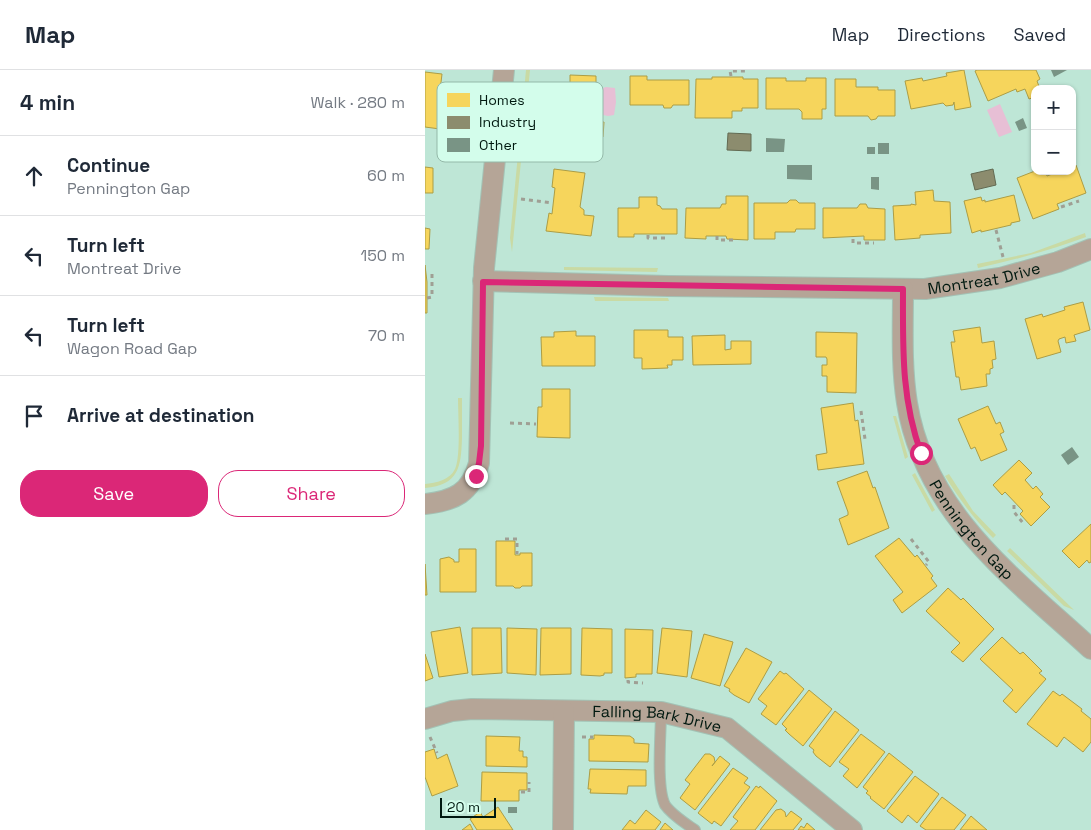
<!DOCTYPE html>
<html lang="en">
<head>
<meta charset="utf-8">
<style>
  body { margin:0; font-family:"Space Grotesk",sans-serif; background:#f2f2f3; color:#1f2937 }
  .controls { position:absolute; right:15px; top:15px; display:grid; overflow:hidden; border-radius:10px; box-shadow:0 1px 4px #0004 }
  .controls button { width:45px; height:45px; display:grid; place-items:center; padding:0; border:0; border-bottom:1px solid #e0e1e3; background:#fff; color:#1f2937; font:25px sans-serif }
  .scale { position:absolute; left:15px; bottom:12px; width:56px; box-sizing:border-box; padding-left:5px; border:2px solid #001910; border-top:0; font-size:14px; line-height:18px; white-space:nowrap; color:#001910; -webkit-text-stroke:4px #d3fdeb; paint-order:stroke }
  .stop { position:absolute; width:15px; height:15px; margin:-11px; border:4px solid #db2777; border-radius:50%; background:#fff }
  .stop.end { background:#db2777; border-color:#fff; box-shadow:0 1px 5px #0008 }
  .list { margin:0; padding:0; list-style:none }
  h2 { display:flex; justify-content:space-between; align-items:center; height:65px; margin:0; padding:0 20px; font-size:21px }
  h2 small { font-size:16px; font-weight:400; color:#747a83 }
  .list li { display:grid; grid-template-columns:32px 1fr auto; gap:15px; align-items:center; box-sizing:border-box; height:80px; padding:0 20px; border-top:1px solid #e0e1e3 }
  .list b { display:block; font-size:19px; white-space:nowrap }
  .list p { margin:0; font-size:16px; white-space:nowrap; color:#747a83 }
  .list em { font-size:16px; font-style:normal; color:#747a83 }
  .actions { display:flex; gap:10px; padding:15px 20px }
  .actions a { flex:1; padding:11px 0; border:1px solid #db2777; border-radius:20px; text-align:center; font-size:18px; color:#db2777 }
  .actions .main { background:#db2777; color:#fff }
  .icon { flex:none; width:28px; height:28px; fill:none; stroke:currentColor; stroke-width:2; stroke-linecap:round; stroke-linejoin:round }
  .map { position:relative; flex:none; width:666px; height:760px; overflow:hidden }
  header { display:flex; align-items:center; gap:30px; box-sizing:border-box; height:70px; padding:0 25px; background:#fff; border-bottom:1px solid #e0e1e3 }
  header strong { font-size:24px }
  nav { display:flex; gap:28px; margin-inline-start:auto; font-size:18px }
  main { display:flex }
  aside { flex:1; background:#fff }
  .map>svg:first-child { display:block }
  .green { fill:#c9daa4 }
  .water { fill:#e7bfd5 }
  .homes { fill:#f6d55c; stroke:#ac9d45 }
  .industry { fill:#8c8c6e; stroke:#626a52 }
  .building { fill:#799485 }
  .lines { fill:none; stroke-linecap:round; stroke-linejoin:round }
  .lane-casing { stroke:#a3c2b5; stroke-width:12 }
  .street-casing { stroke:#a3c2b5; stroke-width:22 }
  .path { stroke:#9f9f94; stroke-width:3; stroke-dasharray:4 4; stroke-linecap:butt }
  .lane { stroke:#b5a597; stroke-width:10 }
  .street { stroke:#b5a597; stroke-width:20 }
  .route { stroke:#db2777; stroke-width:6 }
  .labels { text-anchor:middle; stroke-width:5; stroke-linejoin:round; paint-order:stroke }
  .street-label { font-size:16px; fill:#001910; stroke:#d3fdeb }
  .key { fill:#d3fdeb; stroke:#94b9a9; stroke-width:1 }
  .key-label { font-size:14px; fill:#001910 }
</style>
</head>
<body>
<header>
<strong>Map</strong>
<nav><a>Map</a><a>Directions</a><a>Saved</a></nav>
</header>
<main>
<aside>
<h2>4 min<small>Walk · 280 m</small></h2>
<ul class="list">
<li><svg class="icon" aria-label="ahead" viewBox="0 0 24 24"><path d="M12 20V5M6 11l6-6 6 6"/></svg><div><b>Continue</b><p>Pennington Gap</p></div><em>60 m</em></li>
<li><svg class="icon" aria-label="left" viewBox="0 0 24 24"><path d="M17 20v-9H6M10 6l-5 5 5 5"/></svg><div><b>Turn left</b><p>Montreat Drive</p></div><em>150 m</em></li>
<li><svg class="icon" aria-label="left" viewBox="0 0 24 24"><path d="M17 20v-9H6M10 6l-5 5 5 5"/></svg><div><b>Turn left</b><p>Wagon Road Gap</p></div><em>70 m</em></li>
<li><svg class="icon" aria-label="arrive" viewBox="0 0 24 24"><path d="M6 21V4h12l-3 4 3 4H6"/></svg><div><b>Arrive at destination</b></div></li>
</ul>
<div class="actions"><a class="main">Save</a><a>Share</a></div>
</aside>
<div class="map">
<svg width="666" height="760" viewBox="0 0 666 760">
  <rect width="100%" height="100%" fill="#bee6d6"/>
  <path class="green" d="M101,0H105L87,182L85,168Z
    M660,163L661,167C625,180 590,190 553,198L552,194L606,183Z
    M139,197L233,198L232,202L139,200Z
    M169,227L243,228L244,231H170Z
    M33,328H37C37,341 37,355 37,368C36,397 34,415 0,418V414C11,413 25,410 30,399C36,386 33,344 33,328Z
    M468,346H471L483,387L480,389Z
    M490,403L510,440L507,442L487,405Z
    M524,404L548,441L571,465L568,468C549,449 534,429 520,406Z
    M585,478L649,540L639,536L582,481Z"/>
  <path class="water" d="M181,17L190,18L191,32L189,45L183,46L178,45V18Z
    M575,34L587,62L574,67L562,40Z"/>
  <path class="homes" d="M539,0L546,37L530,40L529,32L528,35L521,36L518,33L486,39L480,11L497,8L498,11L522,6L521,3Z
    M552,0H611L615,9L612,11L615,19H610V27L604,29L600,19L592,22L591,19L563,31L550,1Z
    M0,2L17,4L15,21H18L15,59L0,57Z
    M145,5L171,6V31H167L168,52H179L178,67L143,66V55H138V32H143V23H145Z
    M205,6H222V10H264V35H248L246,38H239L238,35H205Z
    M287,7H318V9H333V38H317V41H307V48H270L271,9H287Z
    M341,8H361V11H381V8H401V39H397V49H377V42L374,39H341Z
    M410,9H431V17H453V20H470V46H453L451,49L446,50L443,46H410Z
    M651,95L661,123L632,134L634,139L608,149L592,108L610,101H620L622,106L635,101H647V96Z
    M0,97L8,98V123H0Z
    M129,99L160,103L155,137L159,140V145L169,146L166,166L121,161L124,143L127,144L130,118L127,117Z
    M508,120L509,131L525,132L526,163L495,165V168L470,170L468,136L486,135V134L491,135L490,122Z
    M589,125L595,151L586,153V155L556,162V160L547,163L539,131L556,127L557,131L560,130V132Z
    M301,126H323V170L302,169L301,166H281V169L260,168L261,138H295L297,134H301Z
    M214,127H232V135L235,136L237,139H252V164H209V167H193V138H214Z
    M365,130H371L374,133H390V159H371L370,162H350V169H329V133H362Z
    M435,134H441L443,138L460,139V170H439V166L398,168V138H432Z
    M0,158L5,159L4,179H0Z
    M0,195L2,212V243H0Z
    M658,232L665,260L649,265L651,271L641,273L640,267L634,269L633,271L636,282L612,289L600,249L617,244L618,247L640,240L639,237Z
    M555,257L557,273L569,271L571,289L567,290L568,298L565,299V304H561L562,316L536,320L534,307H531L526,272H530L528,261Z
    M209,260H243V267H258V290H247V295H242L243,298L217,299V288H209Z
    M151,261V266H170V296H117L116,267H129V262Z
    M391,262L432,263L431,323L402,322V306H397V295H402V289L401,287H391Z
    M300,265V280L306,279V271H326V294L268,295L267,266Z
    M117,319H145V368L112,367L113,337H117Z
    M428,333L430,351L433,350L439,394L393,400L391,385L402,383L396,338Z
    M563,336L571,354L575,352L579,362L575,364L582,380L556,391L550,377L546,379L533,349Z
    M594,390L607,403L600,410L608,419L611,416L618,424L615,427L625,437L606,456L595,444L598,441L580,422L577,425L568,415Z
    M442,401L448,418L450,417L464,458L423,475L414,449L423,445V442L412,412Z
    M666,454V492L664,493L662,490L654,498L637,481Z
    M474,468L490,487L492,485L508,506L506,508L512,516L477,543L468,530L478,522L450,486Z
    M71,471H90V485H95V483H107V516H97L95,518H90L88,516H71Z
    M34,479H51V522H15V489L24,487L29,490V492H34Z
    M0,494L2,525H0Z
    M523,518L536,530L538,528L569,559L538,592L526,582L535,573L501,541Z
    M35,557L43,603L14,607L6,562Z
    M47,558H76L77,603L47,605Z
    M82,558L112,559L111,605L82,603Z
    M116,558H146V604L115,605Z
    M157,558L187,559V603H179V605L175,606L156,605Z
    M237,558L267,561L262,607L232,603Z
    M200,559L228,560L227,604H211V607L200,608Z
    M279,564L308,572L295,616L266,608Z
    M577,567L595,584L598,582L617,601L614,603L621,609L591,643L578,631L588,620L555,589Z
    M321,578L347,592L324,633L309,625L304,621L305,619L299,616Z
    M0,584L8,608L0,611Z
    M355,601L359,604L361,603L379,619L351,655L336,644L342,636L333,629Z
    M384,620L407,639L378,676L364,664L360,660L362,659L357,654Z
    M628,621L635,626L637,624L657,639L656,641L666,649V672L658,682L639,667L632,677L602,654Z
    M410,641L434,660L405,697L391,686L388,682L389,680L384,676Z
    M436,664L460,682L432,718L418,706L424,699L414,692Z
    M169,665L205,666L209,669V673L224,674L223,692L164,691V669H169Z
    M61,666L95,667L94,681H98V687H102V697L61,696Z
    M9,679L12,689L22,684L33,716L7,726L0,707V682Z
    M464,683L488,702L459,739L445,728L446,727L441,723L443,721L438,717Z
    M280,684H285L289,687L290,692L287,696L295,686L305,694L270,740L255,728L265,714L260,710Z
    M308,698L323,708L319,713L325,717L296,756L289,751L287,754L273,743Z
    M165,699L221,700V716H203L202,724L165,723L166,719H163Z
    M57,702L102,703V720H94V731H56Z
    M490,706L514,724L492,753L483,745L477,753L462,741Z
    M331,716L334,718L335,716L352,731L330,760H305L313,751L308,747Z
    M517,727L541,745L529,760H501L495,756Z
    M73,737L88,760H52L45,749L55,742L58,747Z
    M356,739L360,742L361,747L366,741L377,749L368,760H335L351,740Z
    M221,740L236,752L230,760H197L205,750L210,754Z
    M546,746L562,760H535Z
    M240,753L248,760H235Z
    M382,753L390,760H373L376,756L379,758Z
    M45,754L48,760H37Z"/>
  <path class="industry" d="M303,63L326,64V81L302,80Z
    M568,99L571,115L550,120L546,104Z"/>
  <path class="building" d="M626,0H642L629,7Z
    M598,48L602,58L594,61L590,52Z
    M341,68L360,69L359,82H341Z
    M453,73H464V84H453Z
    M442,77H450V84H442Z
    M362,95H387V110L362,109Z
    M446,107H454V120L446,119Z
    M647,377L654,387L643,395L636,385Z
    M83,737H92V743H83Z"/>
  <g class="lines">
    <g class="lane-casing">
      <path id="lane" d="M236,642C236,664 231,717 240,735C247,745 260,753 270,760"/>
    </g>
    <g class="street-casing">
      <g id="street">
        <path id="s1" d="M58,211L243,216L500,219L575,208L633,192L666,179"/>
        <path id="s2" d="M478,219C478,256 476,296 482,333C500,444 589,508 666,579"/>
        <path d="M0,434C29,431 46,423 54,393L59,198L79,0"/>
        <path id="s3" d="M0,649L27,641L47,639L236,642L302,658L427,760"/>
        <path d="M138,760L139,641"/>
      </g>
    </g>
    <path class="path" d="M306,6L305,1H323
      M103,41L136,42
      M96,129L127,133
      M636,137L654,131
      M571,160L578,187
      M223,165V168H243
      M292,166V170H311
      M428,169V173H449
      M2,228L7,227V204
      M436,341L440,369L437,371
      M85,353L111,354
      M589,435V442L598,453
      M80,469H92V484
      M486,469L504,492L501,495
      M203,610V612L218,613
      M5,667L12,683
      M157,667H168
      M96,722H104V712"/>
    <use href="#lane" class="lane"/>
    <use href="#street" class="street"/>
  </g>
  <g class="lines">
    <path class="route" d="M51,406L54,393L56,376L58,212L478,219C478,277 476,328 496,383"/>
  </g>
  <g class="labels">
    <g class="street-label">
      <text dy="6" stroke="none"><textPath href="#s1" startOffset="502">Montreat Drive</textPath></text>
      <text dy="6" stroke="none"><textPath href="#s2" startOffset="259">Pennington Gap</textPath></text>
      <text dy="6" stroke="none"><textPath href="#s3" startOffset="234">Falling Bark Drive</textPath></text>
    </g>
  </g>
  <rect x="12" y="12" width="166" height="80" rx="8" class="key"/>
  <rect x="22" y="23" width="23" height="14" fill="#f6d55c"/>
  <rect x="22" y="46" width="23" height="13" fill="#8c8c6e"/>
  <rect x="22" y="68" width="23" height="14" fill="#799485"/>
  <g class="key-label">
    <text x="54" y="35">Homes</text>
    <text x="54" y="57">Industry</text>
    <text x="54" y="80">Other</text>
  </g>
</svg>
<div class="controls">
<button>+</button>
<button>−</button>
</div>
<div class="scale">20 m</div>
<div class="stop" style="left:496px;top:383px"></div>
<div class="stop end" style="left:51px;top:406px"></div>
</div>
</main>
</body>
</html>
